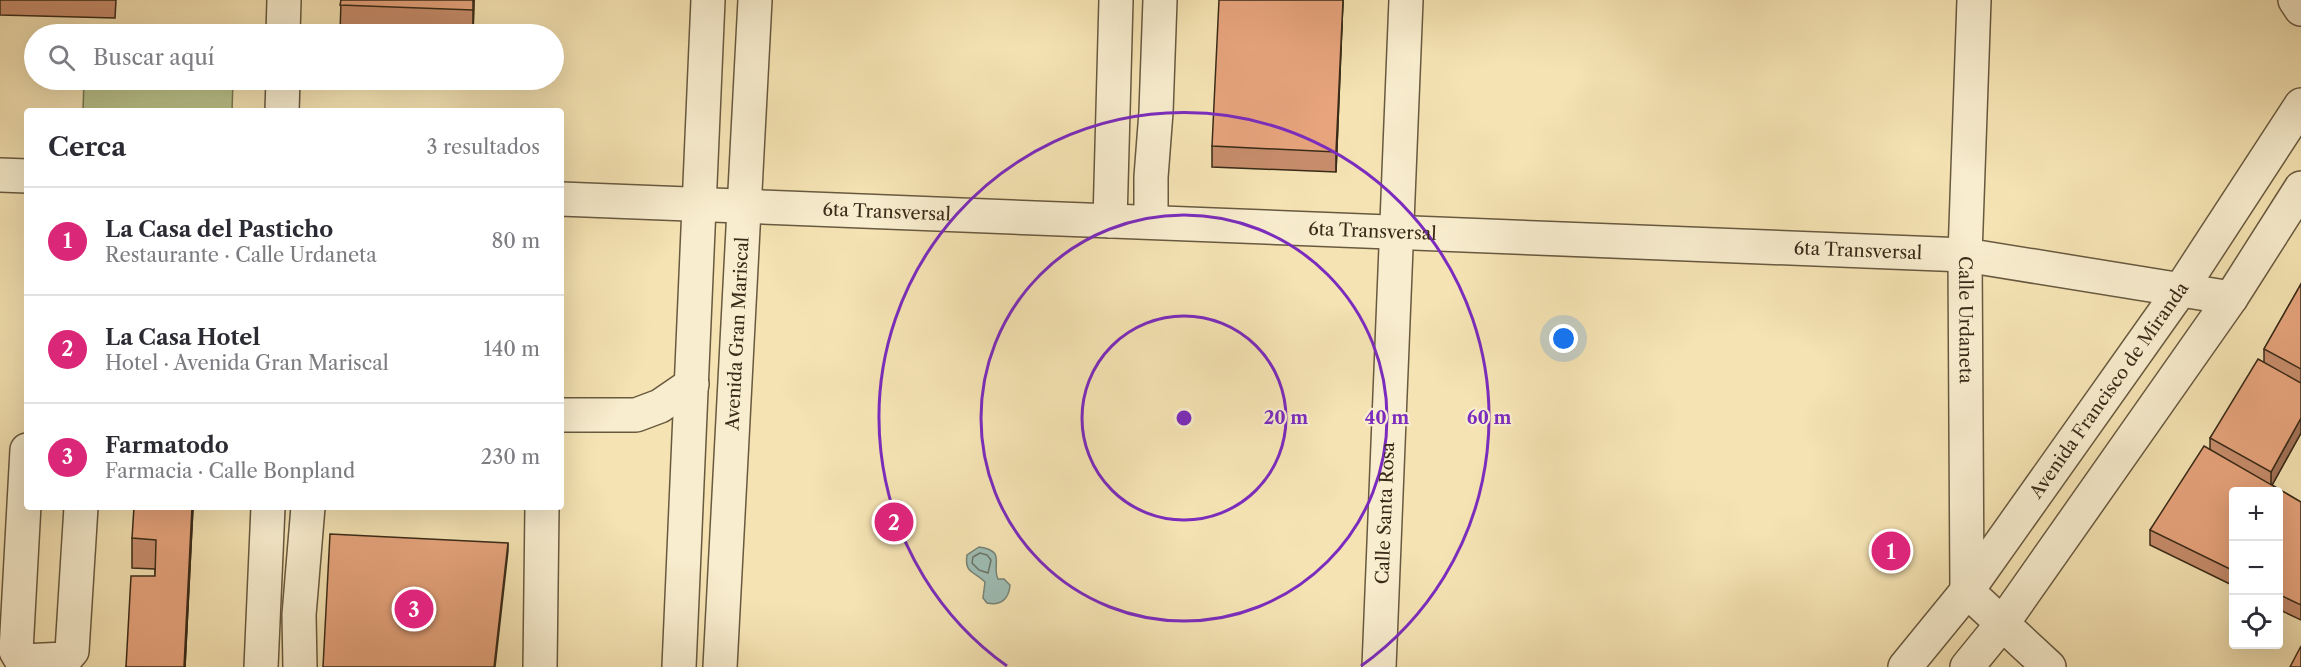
<!DOCTYPE html>
<html lang="es">
<head>
<meta charset="utf-8">
<style>
  body { margin:0; font-family:"Libre Caslon Text",serif; background:#f2f2f3; color:#2b2b33 }
  .controls { position:absolute; right:18px; bottom:18px; display:grid; overflow:hidden; border-radius:6px; box-shadow:0 6px 24px #0002 }
  .controls button { width:54px; height:54px; display:grid; place-items:center; padding:0; border:0; border-bottom:2px solid #e1e1e2; background:#fff; color:#2b2b33; font:30px sans-serif }
  .you { position:absolute; left:1564px; top:339px; width:21px; height:21px; margin:-15px; border:4px solid #fff; border-radius:50%; background:#1a73e8; box-shadow:0 0 0 9px #1a73e833 }
  .badge { display:grid; place-items:center; width:39px; height:39px; border-radius:50%; background:#db2777; color:#fff; font-size:20px; font-weight:700 }
  .pin { position:absolute; translate:-50% -50%; border:3px solid #fff; box-shadow:0 2px 6px #0006 }
  .list { margin:0; padding:0; list-style:none }
  h2 { display:flex; justify-content:space-between; align-items:center; height:78px; margin:0; padding:0 24px; font-size:26px }
  h2 small { font-size:20px; font-weight:400; color:#7c7c81 }
  .list li { display:grid; grid-template-columns:39px 1fr auto; gap:18px; align-items:center; box-sizing:border-box; height:108px; padding:0 24px; border-top:2px solid #e1e1e2 }
  .list b { display:block; font-size:22px; white-space:nowrap }
  .list p { margin:0; font-size:20px; white-space:nowrap; color:#7c7c81 }
  .list em { font-size:20px; font-style:normal; color:#7c7c81 }
  .icon { flex:none; width:33px; height:33px; fill:none; stroke:currentColor; stroke-width:2; stroke-linecap:round; stroke-linejoin:round }
  .map { position:relative; flex:none; width:2301px; height:667px; overflow:hidden }
  .search { position:absolute; background:#fff; box-shadow:0 6px 24px #0002; left:24px; top:24px; width:540px; height:66px; display:flex; align-items:center; gap:15px; box-sizing:border-box; padding:0 21px; border-radius:33px; color:#7c7c81; font-size:22px }
  .panel { position:absolute; background:#fff; box-shadow:0 6px 24px #0002; left:24px; top:108px; width:540px; height:402px; border-radius:6px }
  .map>svg:first-child { display:block }
  .green { fill:#bcc48c; stroke:#7a7852; stroke-width:1.5 }
  .water { fill:#9ebdb5; stroke:#768376; stroke-width:1.5 }
  .lines { fill:none; stroke-linecap:round; stroke-linejoin:round }
  .shore { stroke:#6c7466; stroke-width:1.5 }
  .minor-casing { stroke:#68593f; stroke-width:36 }
  .minor { stroke:#f8edce; stroke-width:33 }
  .wall { fill:#c78d6c; stroke:#392b18; stroke-width:1.5 }
  .shaded-wall { fill:#a27358; stroke:#392b18; stroke-width:1.5 }
  .building { fill:#e7a47d; stroke:#392b18; stroke-width:1.5 }
  .ring { fill:none; stroke:#7b2cbf; stroke-width:3 }
  .labels { text-anchor:middle; stroke-width:4.5; stroke-linejoin:round; paint-order:stroke }
  .street-label { font-size:18px; fill:#392b18; stroke:#f8edce }
  .centre { fill:#7b2cbf; stroke:#f8edce; stroke-width:3 }
  .ring-label { font-size:18px; text-anchor:middle; font-weight:bold; fill:#7b2cbf; stroke:#f8edce; stroke-width:4.5; stroke-linejoin:round; paint-order:stroke }
</style>
</head>
<body>
<div class="map">
<svg width="2301" height="667" viewBox="0 0 2301 667">
  <rect width="100%" height="100%" fill="#f5e3b3"/>
  <filter id="stains"><feTurbulence type="fractalNoise" baseFrequency=".00333" numOctaves="4"/><feColorMatrix values="0 0 0 0 .2 0 0 0 0 .09 0 0 0 0 .02 0 0 0 .5 -.17"/></filter>
  <radialGradient id="worn" r=".72"><stop offset=".6" stop-color="#630" stop-opacity="0"/><stop offset="1" stop-color="#630" stop-opacity=".3"/></radialGradient>
  <path class="green" d="M84,80H233L232,111H83Z"/>
  <path class="water" d="M979,547C1007,551 991,564 998,579H1004L1010,585C1009,599 1001,606 987,603L983,598L985,582C975,571 964,574 967,555Z"/>
  <g class="lines">
    <path class="shore" d="M980,553L987,555L991,560L988,573L979,570L972,563L973,557Z"/>
    <g class="minor-casing">
      <g id="minor">
        <path id="s1" d="M1974,0L1965,255L1967,591L2049,667"/>
        <path d="M2295,0L2301,9"/>
        <path d="M283,34L284,0"/>
        <path d="M282,111L283,80"/>
        <path d="M0,175L27,176"/>
        <path id="s2" d="M561,199L1965,255L2231,298"/>
        <path d="M1110,221L1116,0"/>
        <path d="M1151,221V177L1156,112L1160,0"/>
        <path d="M561,415H636L660,406L692,384"/>
        <path d="M27,450L16,651L22,661L65,659L72,651L81,507"/>
        <path d="M261,667L268,507"/>
        <path d="M300,667L299,615L308,507"/>
        <path d="M540,667L542,507"/>
        <path d="M679,667L708,0"/>
        <path id="s3" d="M720,667L755,0"/>
        <path id="s4" d="M1379,667L1406,0"/>
        <path id="s5" d="M1905,667L1967,591L2181,289L2301,105"/>
        <path d="M1967,667L2002,624L2231,298L2301,188"/>
      </g>
    </g>
    <use href="#minor" class="minor"/>
  </g>
  <path class="wall" d="M0,0H116L115,18L0,15Z
    M341,0H474L473,34H340Z
    M1343,0L1336,172L1212,167V146Z
    M2301,284V433L2272,485L2301,502V620L2278,609V492H2234V586L2150,545V530L2210,449V438L2264,362V349Z
    M193,507L185,667H126L155,576V569L132,568V538Z"/>
  <path class="shaded-wall" d="M473,0H474L473,34Z
    M1343,0L1336,172V152Z
    M2301,418V433L2271,487V472Z
    M192,507H193L185,667H184Z
    M508,543V551L495,667H494Z"/>
  <path class="building" d="M341,0H473V10L340,5Z
    M1219,0H1343L1336,152L1212,146Z
    M2301,284V369L2264,349Z
    M2258,359L2301,383V418L2271,472L2210,438Z
    M2204,446L2301,502V605L2278,594V492H2234V571L2150,530Z
    M134,507H192L184,667H126L131,576H155L156,540L132,538Z
    M330,534L508,543L494,667H323Z
    M2301,646V667H2290Z"/>
  <g class="ring">
    <circle cx="1184" cy="418" r="102"/>
    <circle cx="1184" cy="418" r="203"/>
    <path d="M1007 666A305 305 0 1 1 1361 666"/>
  </g>
  <g class="labels">
    <g class="street-label">
      <text dy="6" stroke="none"><textPath href="#s2" startOffset="326">6ta Transversal</textPath></text>
      <text dy="6" stroke="none"><textPath href="#s2" startOffset="812">6ta Transversal</textPath></text>
      <text dy="6" stroke="none"><textPath href="#s2" startOffset="1298">6ta Transversal</textPath></text>
      <text dy="6" stroke="none"><textPath href="#s1" startOffset="320">Calle Urdaneta</textPath></text>
      <text dy="6" stroke="none"><textPath href="#s3" startOffset="334">Avenida Gran Mariscal</textPath></text>
      <text dy="6" stroke="none"><textPath href="#s5" startOffset="344">Avenida Francisco de Miranda</textPath></text>
      <text dy="6" stroke="none"><textPath href="#s4" startOffset="154">Calle Santa Rosa</textPath></text>
    </g>
  </g>
  <circle cx="1184" cy="418" r="9" class="centre"/>
  <g class="ring-label">
    <text x="1286" y="424">20 m</text>
    <text x="1387" y="424">40 m</text>
    <text x="1489" y="424">60 m</text>
  </g>
  <rect width="100%" height="100%" filter="url(#stains)"/>
  <rect width="100%" height="100%" fill="url(#worn)"/>
</svg>
<div class="controls">
<button>+</button>
<button>−</button>
<button><svg class="icon" aria-label="locate" viewBox="0 0 24 24"><circle cx="12" cy="12" r="6"/><path d="M12 2v4M12 18v4M2 12h4M18 12h4"/></svg></button>
</div>
<div class="you"></div>
<div class="pin badge" style="left:1891px;top:551px">1</div>
<div class="pin badge" style="left:894px;top:522px">2</div>
<div class="pin badge" style="left:414px;top:609px">3</div>
<div class="search"><svg class="icon" aria-label="search" viewBox="0 0 24 24"><circle cx="10" cy="10" r="6"/><path d="M15 15l6 6"/></svg>Buscar aquí</div>
<section class="panel">
<h2>Cerca<small>3 resultados</small></h2>
<ul class="list">
<li><span class="badge">1</span><div><b>La Casa del Pasticho</b><p>Restaurante · Calle Urdaneta</p></div><em>80 m</em></li>
<li><span class="badge">2</span><div><b>La Casa Hotel</b><p>Hotel · Avenida Gran Mariscal</p></div><em>140 m</em></li>
<li><span class="badge">3</span><div><b>Farmatodo</b><p>Farmacia · Calle Bonpland</p></div><em>230 m</em></li>
</ul>
</section>
</div>
</body>
</html>
